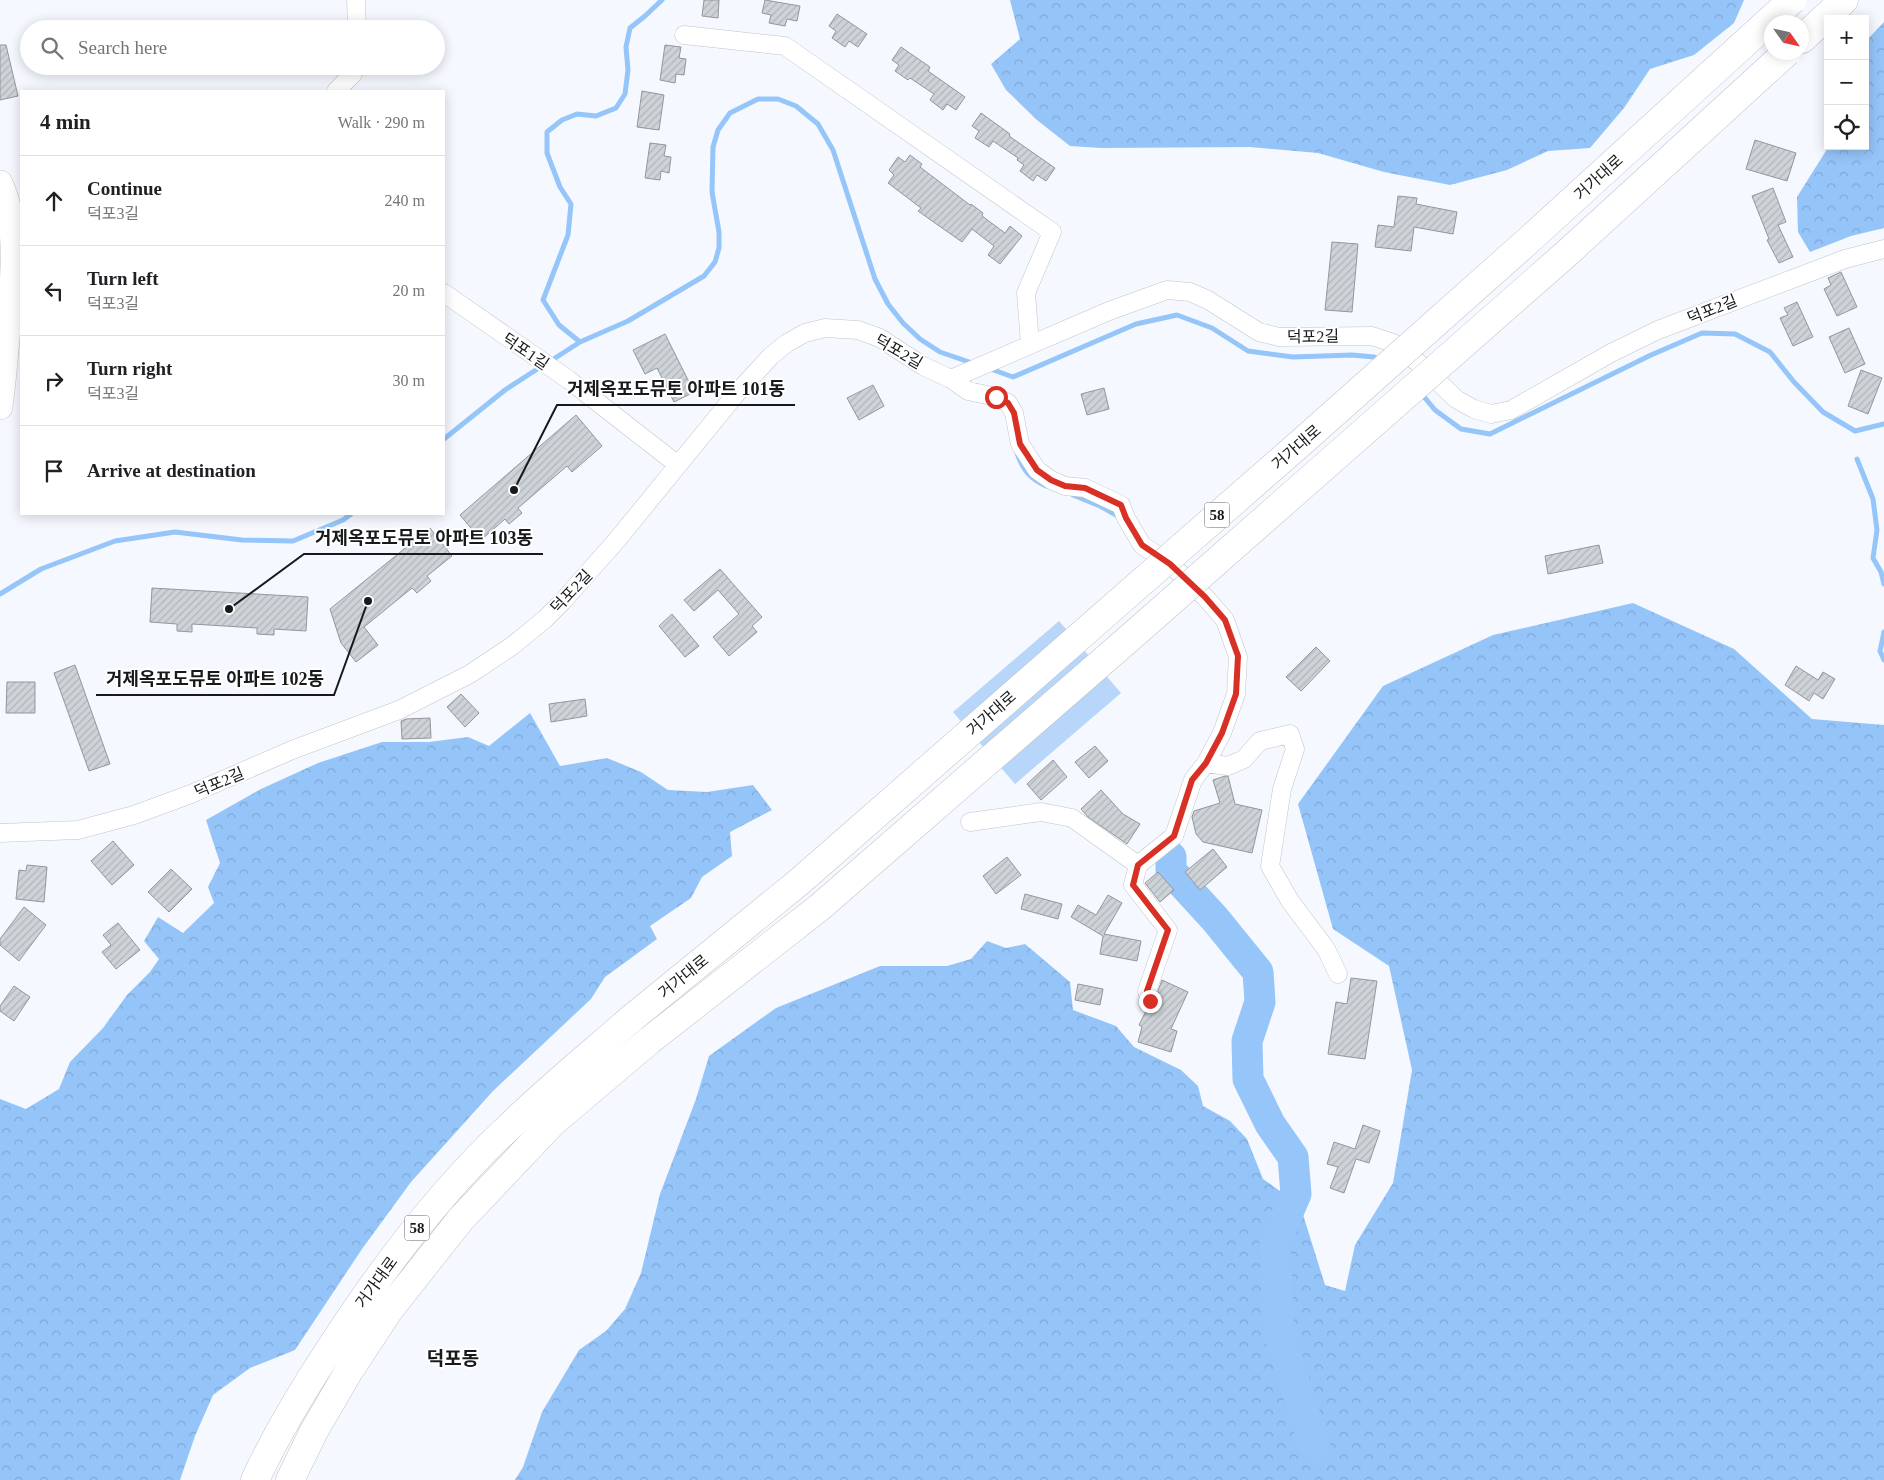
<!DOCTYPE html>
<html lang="en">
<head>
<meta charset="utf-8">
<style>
  body { margin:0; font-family:"Times New Roman","Noto Sans KR",serif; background:#f6f6f6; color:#202124 }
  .controls { position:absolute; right:15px; top:15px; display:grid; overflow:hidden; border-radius:0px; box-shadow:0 2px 12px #0003 }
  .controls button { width:45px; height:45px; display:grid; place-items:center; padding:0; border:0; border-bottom:1px solid #e0e0e0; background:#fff; color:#202124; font:25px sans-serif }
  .compass { position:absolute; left:1764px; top:15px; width:45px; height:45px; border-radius:50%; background:#fff; box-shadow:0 2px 12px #0003; rotate:124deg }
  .stop { position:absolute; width:15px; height:15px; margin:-11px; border:4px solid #d93025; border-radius:50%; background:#fff }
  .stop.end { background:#d93025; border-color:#fff; box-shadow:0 1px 5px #0008 }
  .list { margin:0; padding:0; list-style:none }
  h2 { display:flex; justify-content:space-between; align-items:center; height:65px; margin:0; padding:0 20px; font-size:21px }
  h2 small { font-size:16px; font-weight:400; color:#757577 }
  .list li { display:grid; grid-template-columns:32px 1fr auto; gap:15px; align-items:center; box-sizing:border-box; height:90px; padding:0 20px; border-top:1px solid #e0e0e0 }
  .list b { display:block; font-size:19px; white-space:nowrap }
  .list p { margin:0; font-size:16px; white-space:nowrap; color:#757577 }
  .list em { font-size:16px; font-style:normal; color:#757577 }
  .icon { flex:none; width:28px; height:28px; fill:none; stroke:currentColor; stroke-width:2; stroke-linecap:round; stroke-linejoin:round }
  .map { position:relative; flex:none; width:1884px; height:1480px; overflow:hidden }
  .search { position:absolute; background:#fff; box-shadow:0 2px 12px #0003; left:20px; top:20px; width:425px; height:55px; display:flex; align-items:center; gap:12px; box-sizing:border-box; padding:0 18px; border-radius:28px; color:#757577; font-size:19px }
  .panel { position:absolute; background:#fff; box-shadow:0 2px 12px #0003; left:20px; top:90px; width:425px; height:425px; border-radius:0px }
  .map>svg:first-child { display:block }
  .forest { fill:url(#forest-crowns) }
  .garden { fill:#b7d6f9 }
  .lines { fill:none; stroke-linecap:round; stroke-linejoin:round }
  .stream { stroke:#95c5f9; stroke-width:5 }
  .river { stroke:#95c5f9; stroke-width:31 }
  .building { fill:url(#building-hatch); stroke:#93979c }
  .street-casing { stroke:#c0c4c9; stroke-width:19 }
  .secondary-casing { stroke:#c0c4c9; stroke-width:26 }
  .highway-casing { stroke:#c0c4c9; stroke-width:29 }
  .street { stroke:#fff; stroke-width:18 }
  .secondary { stroke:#fff; stroke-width:25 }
  .highway { stroke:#fff; stroke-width:28 }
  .highway-bridge-casing { stroke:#c0c4c9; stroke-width:29; stroke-linecap:butt }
  .highway-bridge { stroke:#fff; stroke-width:28 }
  .route { stroke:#d93025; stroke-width:6 }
  .labels { text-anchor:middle; stroke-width:4; stroke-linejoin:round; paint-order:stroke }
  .shield { fill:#fff; stroke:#5d5e5f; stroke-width:1 }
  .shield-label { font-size:15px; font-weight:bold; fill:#17191a }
  .street-label { font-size:16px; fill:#17191a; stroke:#fff }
  .quarter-label { font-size:19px; font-weight:bold; fill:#17191a; stroke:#fff }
  .leader { fill:none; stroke:#17191a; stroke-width:2 }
  .callout-dot { fill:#17191a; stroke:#fff; stroke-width:2 }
  .callout-label { font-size:18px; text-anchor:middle; font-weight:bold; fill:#17191a; stroke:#fff; stroke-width:4; stroke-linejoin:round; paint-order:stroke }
</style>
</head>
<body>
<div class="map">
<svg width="1884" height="1480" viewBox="0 0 1884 1480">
  <defs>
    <pattern id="forest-crowns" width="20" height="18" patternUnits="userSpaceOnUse" patternTransform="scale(1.25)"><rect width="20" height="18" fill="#95c4f9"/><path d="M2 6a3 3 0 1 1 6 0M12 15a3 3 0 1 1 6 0" fill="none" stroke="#80a8d5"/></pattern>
    <pattern id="building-hatch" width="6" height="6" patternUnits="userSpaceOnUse" patternTransform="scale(1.25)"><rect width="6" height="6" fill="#ced3d8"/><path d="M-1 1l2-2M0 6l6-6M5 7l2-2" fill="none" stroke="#b0b5b9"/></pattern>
  </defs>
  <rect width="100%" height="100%" fill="#f5f9ff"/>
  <path class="forest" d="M1010,0H1744L1734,23L1694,55L1650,69L1624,108L1590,148L1548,151L1507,170L1450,185L1384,172L1318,153L1250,147L1101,148L1070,146L1037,120L1006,90L991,64L1020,39Z
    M1884,22V228L1851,236L1810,252L1798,232L1797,197L1829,146H1865V42Z
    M1633,603L1734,649L1812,719L1884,725V1480H515L523,1467L542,1412L579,1350L606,1331L625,1309L641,1273L660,1194L696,1099L709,1056L776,1008L880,966H947L971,959L987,941L1006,948L1025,944L1070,982L1073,1010L1116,1026L1134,1047L1181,1070L1198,1086L1203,1106L1230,1121L1247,1139L1263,1179L1300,1205L1325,1285L1345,1291L1355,1245L1393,1183L1412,1070L1389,966L1333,929L1298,804L1383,686L1493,635Z
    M530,713L560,766L607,758L641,772L668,790L707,792L753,785L772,810L730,832L732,856L702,877L691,898L650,926L657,939L605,977L591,999L493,1091L411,1182L362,1249L295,1350L250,1368L213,1395L195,1436L180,1480H0V1099L26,1109L59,1089L70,1062L103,1028L127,995L150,972L159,959L144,941L158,917L183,933L214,903L208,887L220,863L206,820L261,789L318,763L382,742H429L468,737L489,746Z"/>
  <path class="garden" d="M1059,621L1121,693L1015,784L953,712Z"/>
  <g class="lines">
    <path class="stream" d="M580,342L559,325L543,300L568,235L571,204L560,187L547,153V132L562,120L577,114L596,116L616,108L625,94L628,70L626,47L630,28L645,16L662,0
      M549,362L580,342L628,321L704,276L715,262L719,248V232L712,192L713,147L718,130L730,113L758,99H778L796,106L818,124L833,150L875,279L888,304L903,323L920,339L940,352L975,364
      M988,368L1013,377L1136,324L1177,315L1212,328L1248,351L1293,357L1352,355L1374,357L1381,361
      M1420,392L1435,410L1461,429L1490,434L1651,355L1702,333L1735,334L1770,352L1794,382L1823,412L1855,431L1884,424
      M444,439L505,390L542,366
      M1017,453C1023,470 1029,478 1046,486
      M1857,459L1873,499L1877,530L1873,558L1881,572L1884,584
      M1073,495L1100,506L1118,516
      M0,594L41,569L115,541L175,532L242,540L293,541L343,520L351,514
      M1884,632L1880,651L1884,660"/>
    <path class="river" d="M1171,857V871L1215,919L1258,972L1260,1002L1247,1041L1248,1079L1270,1124L1293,1157L1296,1194L1275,1243L1279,1334L1315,1447"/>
  </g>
  <path class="building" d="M704,0H719L718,18L702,16Z
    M765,0L800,6L797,21L787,19L785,26L769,23L771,15L762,13Z
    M837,14L867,34L858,47L849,41L845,47L832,38L836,31L829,26Z
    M0,45H6L18,96L0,100Z
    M665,45L681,47L679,58L686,59L684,75L676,74L675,83L660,80Z
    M901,47L930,67L928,71L965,97L956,110L947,104L943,110L930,100L934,94L910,78L908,80L895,71L899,65L892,60Z
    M642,91L664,95L659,130L637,127Z
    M981,113L1010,134L1009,136L1055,168L1046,181L1037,175L1033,181L1020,171L1024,165L1017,160L1018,158L993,141L989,147L975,138L979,131L972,126Z
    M1755,140L1796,153L1787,181L1746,169Z
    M650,143L666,145L664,156L671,157L669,173L661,171L660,180L645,178Z
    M910,155L922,164L920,167L970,205L971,204L983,213L982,216L1005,233L1010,226L1022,236L1000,264L988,255L994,246L972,229L962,242L918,211L921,208L888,183L894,175L889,170L898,157L905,162Z
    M1773,188L1786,222L1778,225L1793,257L1779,263L1767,240L1769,239L1752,196Z
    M1398,196L1417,198L1416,204L1457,212L1453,234L1414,227L1411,251L1375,247L1378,225L1394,227Z
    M1332,242L1358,244L1352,312L1325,310Z
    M1841,272L1857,307L1837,316L1824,289L1831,285L1828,278Z
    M1797,302L1813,337L1793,346L1780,318L1788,315L1784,308Z
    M1849,328L1865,364L1845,373L1829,337Z
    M665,334L694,392L674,402L657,368L645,374L633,350Z
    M1861,370L1882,378L1868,414L1848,406Z
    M873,385L884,406L859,420L847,398Z
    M1104,388L1109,409L1087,415L1081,394Z
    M576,415L602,446L572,472L567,466L518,508L522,513L509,524L505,519L481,540L460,515Z
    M430,528L452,556L427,576L431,581L417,593L412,588L364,627L378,645L356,662L341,643L330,609Z
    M1599,545L1603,563L1548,574L1545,556Z
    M720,569L762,617L752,626L757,632L729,656L713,637L739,614L718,590L694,611L684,600Z
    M152,588L308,597L306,631L274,629V635L257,634V628L192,624V632L177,631V624L150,622Z
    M672,614L699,646L685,657L659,626Z
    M1316,647L1330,661L1301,691L1286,677Z
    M75,665L110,764L89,771L54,673Z
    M1796,666L1818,680L1823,672L1835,679L1823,699L1814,693L1809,701L1785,685Z
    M7,682H35V713H6Z
    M461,694L479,713L465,727L447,707Z
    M585,699L587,716L551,722L549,704Z
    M430,718L431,738L402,739L401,721L406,719Z
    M1095,746L1108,761L1089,778L1075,762Z
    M1053,760L1067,777L1041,800L1027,784Z
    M1225,776H1228L1235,804L1262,810L1252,853L1203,842L1196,834L1192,817L1194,811L1220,803L1213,780Z
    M1101,790L1123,814L1140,824L1127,844L1088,817L1081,809Z
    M113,841L134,865L112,885L91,861Z
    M1213,849L1227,867L1200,890L1185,872Z
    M1007,857L1021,875L996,894L983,876Z
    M27,865L47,867L44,902L16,899L19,870L26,871Z
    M171,869L192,889L169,912L148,892Z
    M1158,872L1174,890L1160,902L1145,883Z
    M1025,894L1062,904L1058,919L1021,909Z
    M1108,895L1122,903L1104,934L1141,941L1137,961L1100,954L1103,936L1071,917L1078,905L1096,915Z
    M24,907L46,925L19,961L0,945V939Z
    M118,923L140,950L116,969L102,952L111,945L103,935Z
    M1351,978L1377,981L1365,1059L1328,1054L1336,1002L1347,1004Z
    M1162,980L1188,992L1171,1029L1177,1031L1171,1052L1138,1042L1142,1027L1139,1025L1146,1011H1154L1160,1004L1158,991Z
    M1078,984L1103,989L1100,1005L1075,1000Z
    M14,986L30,997L14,1021L0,1011V1006Z
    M1363,1125L1380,1131L1369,1163L1356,1159L1344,1193L1330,1188L1338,1167L1327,1164L1334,1142L1355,1149Z"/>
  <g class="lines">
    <g class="street-casing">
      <path id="street" d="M356,0L357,29
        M684,35L785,46L1052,232L1026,293L1030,344
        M336,91L353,74L354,66
        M444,293L569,380L678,465
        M951,379L968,391L996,397L1008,403L1014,413L1020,444L1037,470L1051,480L1065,486L1085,488L1121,505L1126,518L1142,545L1170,564L1205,597L1225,620L1238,657L1236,694L1222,733L1206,763L1193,780L1174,836L1138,865L1133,885L1168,930L1147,991L1150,1001
        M1206,763L1228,766L1244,759L1260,741L1290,734L1295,749L1282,789L1270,866L1290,901L1326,949L1338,974
        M970,822L1041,812L1072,818L1138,865
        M0,833L78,830L134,815L191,794L292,750L399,710L470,674L512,646L545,619L563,601L617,540L736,394L771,356L787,343L805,333L825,328L858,330L880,338L923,366L951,379L1109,311L1167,290L1190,292L1208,300L1259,332L1279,337L1372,336L1393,343L1421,365L1456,399L1474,409L1491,414L1511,410L1611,353L1658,330L1845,259L1884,249"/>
    </g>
    <g class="secondary-casing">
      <path id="secondary" d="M0,183C21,229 12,291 7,339C5,362 3,385 0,407"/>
    </g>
    <g class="highway-casing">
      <path id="highway" d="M1802,39L1844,0
        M255,1480C276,1435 301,1393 328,1352C380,1271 439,1192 510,1126C549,1088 591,1054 632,1018
        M290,1480L314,1431L349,1371L389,1310L461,1219L552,1123L650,1040"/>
    </g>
    <use href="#street" class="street"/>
    <use href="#secondary" class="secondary"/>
    <use href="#highway" class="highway"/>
    <g class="highway-bridge-casing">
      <path id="highway-bridge" d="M632,1018L799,882L1304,440L1530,239L1792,0
        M650,1040L820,907L1133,635L1566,254L1787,52"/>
    </g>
    <use href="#highway-bridge" class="highway-bridge"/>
  </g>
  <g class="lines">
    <path class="route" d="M996,397L1008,403L1014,413L1020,444L1037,470L1051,480L1065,486L1085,488L1121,505L1126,518L1142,545L1170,564L1205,597L1225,620L1238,656L1236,694L1222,733L1206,763L1192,780L1174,836L1138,865L1133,885L1168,930L1147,991L1150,1001"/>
  </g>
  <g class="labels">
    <g class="shield">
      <rect x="1204.5" y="502.5" width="25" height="25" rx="4"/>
      <rect x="404.5" y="1215.5" width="25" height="25" rx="4"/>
    </g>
    <g class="shield-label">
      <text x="1217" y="520">58</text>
      <text x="417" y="1233">58</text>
    </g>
    <g class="street-label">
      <text transform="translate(1598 177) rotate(-42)" y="6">거가대로</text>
      <text transform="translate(1712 309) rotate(-22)" y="6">덕포2길</text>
      <text transform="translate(1313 336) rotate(-1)" y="6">덕포2길</text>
      <text transform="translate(526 351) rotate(34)" y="6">덕포1길</text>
      <text transform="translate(899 351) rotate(30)" y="6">덕포2길</text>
      <text transform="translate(1296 447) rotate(-41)" y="6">거가대로</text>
      <text transform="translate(571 591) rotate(-47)" y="6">덕포2길</text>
      <text transform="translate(991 713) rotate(-41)" y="6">거가대로</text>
      <text transform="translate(219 782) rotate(-23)" y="6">덕포2길</text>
      <text transform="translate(683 976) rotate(-39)" y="6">거가대로</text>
      <text transform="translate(376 1282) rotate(-54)" y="6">거가대로</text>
    </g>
    <g class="quarter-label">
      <text x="453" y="1365">덕포동</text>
    </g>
  </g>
  <path class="leader" d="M514 490L557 405H795M229 609L304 554H543M368 601L334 695H96"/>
  <g class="callout-dot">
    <circle cx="514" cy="490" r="5"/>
    <circle cx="229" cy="609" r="5"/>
    <circle cx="368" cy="601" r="5"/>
  </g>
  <g class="callout-label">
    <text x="676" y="395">거제옥포도뮤토 아파트 101동</text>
    <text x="424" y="544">거제옥포도뮤토 아파트 103동</text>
    <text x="215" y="685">거제옥포도뮤토 아파트 102동</text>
  </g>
</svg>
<div class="controls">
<button>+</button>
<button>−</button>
<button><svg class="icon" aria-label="locate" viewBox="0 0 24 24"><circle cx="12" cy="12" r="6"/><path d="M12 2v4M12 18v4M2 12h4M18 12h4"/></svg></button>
</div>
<svg class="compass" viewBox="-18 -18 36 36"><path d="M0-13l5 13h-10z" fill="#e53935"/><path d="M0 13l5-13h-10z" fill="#757577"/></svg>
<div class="stop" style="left:996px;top:397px"></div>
<div class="stop end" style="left:1150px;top:1001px"></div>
<div class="search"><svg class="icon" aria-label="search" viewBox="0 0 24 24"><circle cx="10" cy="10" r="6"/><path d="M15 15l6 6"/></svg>Search here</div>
<section class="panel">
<h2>4 min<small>Walk · 290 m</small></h2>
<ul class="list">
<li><svg class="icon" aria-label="ahead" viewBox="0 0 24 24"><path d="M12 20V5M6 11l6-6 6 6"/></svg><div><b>Continue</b><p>덕포3길</p></div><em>240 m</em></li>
<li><svg class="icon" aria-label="left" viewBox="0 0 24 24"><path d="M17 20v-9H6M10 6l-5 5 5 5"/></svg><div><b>Turn left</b><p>덕포3길</p></div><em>20 m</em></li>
<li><svg class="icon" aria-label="right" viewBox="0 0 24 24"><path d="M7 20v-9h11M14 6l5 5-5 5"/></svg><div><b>Turn right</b><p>덕포3길</p></div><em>30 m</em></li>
<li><svg class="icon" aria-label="arrive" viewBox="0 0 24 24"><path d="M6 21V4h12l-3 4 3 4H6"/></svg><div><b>Arrive at destination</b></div></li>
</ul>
</section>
</div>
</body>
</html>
